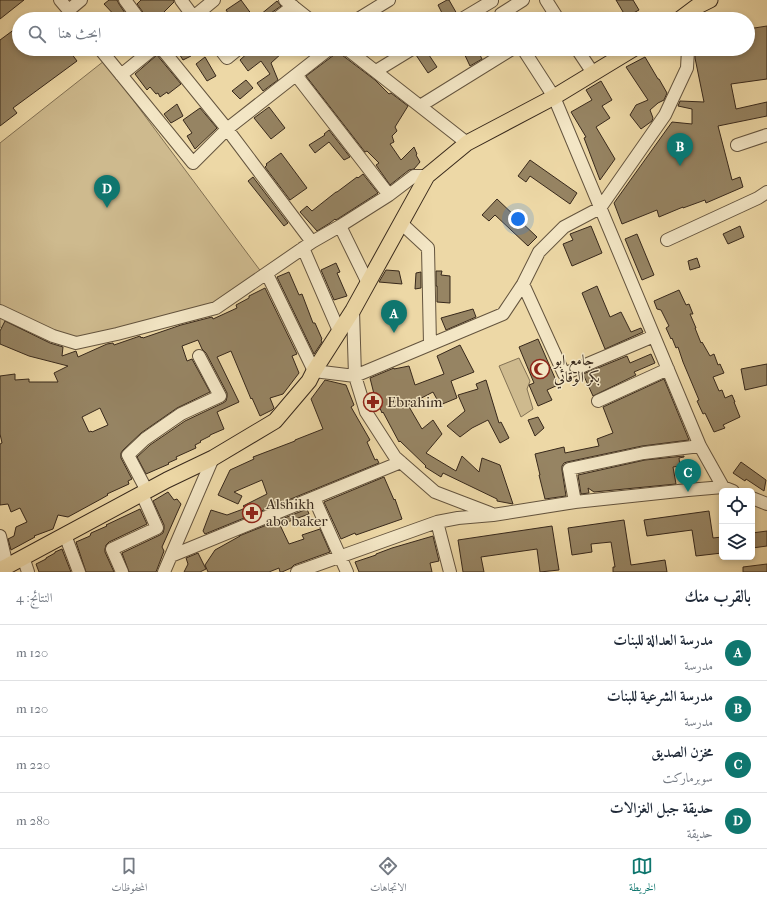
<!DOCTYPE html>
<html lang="ar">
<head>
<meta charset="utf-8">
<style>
  body { margin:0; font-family:"IM FELL French Canon",Amiri,serif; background:#f6f6f7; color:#1f2937; direction:rtl }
  .controls { position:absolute; right:12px; bottom:12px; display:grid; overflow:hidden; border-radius:6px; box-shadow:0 2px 6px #0003 }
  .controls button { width:36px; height:36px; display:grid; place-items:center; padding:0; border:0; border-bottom:1px solid #e0e1e3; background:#fff; color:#1f2937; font:20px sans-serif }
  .you { position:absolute; left:518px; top:219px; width:14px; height:14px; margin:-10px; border:3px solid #fff; border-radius:50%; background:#1a73e8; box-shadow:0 0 0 6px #1a73e833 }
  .badge { display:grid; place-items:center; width:26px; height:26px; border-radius:50%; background:#0f766e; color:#fff; font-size:13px; font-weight:700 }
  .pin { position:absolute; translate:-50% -33px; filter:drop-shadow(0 1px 2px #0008) }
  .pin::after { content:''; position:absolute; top:21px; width:14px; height:12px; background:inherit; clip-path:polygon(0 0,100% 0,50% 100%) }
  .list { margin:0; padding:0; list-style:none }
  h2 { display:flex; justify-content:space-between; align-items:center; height:52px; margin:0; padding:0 16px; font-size:17px }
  h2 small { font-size:13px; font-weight:400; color:#747a83 }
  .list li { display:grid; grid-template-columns:26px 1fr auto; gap:12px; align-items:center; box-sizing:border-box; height:56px; padding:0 16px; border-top:1px solid #e0e1e3 }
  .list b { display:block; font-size:15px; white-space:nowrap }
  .list p { margin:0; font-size:13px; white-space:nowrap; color:#747a83 }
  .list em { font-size:13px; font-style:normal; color:#747a83 }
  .icon { flex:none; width:22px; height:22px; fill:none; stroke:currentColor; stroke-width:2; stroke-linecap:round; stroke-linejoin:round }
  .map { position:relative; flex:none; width:767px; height:572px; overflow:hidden; direction:ltr }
  .search { position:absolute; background:#fff; box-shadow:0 2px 6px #0003; left:12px; right:12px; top:12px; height:44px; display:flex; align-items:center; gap:10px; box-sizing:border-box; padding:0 14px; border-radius:22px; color:#747a83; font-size:15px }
  .sheet { height:276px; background:#fff }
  nav { display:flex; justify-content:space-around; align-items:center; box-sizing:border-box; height:56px; border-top:1px solid #e0e1e3; background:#fff; font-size:11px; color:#747a83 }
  nav a { display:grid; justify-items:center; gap:2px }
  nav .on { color:#0f766e }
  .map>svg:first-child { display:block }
  .green { fill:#ceba8e; stroke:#827154 }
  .building { fill:#968463; stroke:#37281b; fill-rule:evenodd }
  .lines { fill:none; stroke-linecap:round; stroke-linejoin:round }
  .minor-casing { stroke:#64543e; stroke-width:14 }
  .major-casing { stroke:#37281b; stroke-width:17 }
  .minor { stroke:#f3e6c5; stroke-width:12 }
  .major { stroke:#edd8a6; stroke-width:15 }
  .labels { text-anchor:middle; stroke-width:3; stroke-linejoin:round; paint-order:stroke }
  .poi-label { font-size:15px; fill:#37281b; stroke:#f3e6c5; text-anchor:start }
</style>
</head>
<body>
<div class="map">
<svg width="767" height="572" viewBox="0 0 767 572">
  <rect width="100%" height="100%" fill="#edd8a6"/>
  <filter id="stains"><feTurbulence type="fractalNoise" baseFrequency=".005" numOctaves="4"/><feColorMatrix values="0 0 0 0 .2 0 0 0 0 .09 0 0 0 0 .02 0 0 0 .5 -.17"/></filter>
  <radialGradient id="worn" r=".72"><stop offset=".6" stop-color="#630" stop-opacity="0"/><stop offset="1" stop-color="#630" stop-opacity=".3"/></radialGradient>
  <path class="green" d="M104,61L262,273L215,305L85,340L46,341L26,338L0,327V143Z
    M519,358L530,381L527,389L533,409L521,417L499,366Z"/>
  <path class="building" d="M0,0H24L0,19Z
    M109,0H117L119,4L127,16L122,19H118L104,4Z
    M141,0H174V2L157,19H146L145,15L137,4Z
    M241,0L255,19L277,1L281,6L271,13L269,16V19H232L226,10Z
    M447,0H449L457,14L455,19H445L438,5Z
    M616,0H633L639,10L626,17Z
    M19,26V49H68L77,61L13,108L17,113L0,126V40Z
    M767,26V79L731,84L736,109L767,102V116L718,126L732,180L740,177L743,187L706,203L705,200L683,208V207L659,217L657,210L622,224L614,203L672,122L692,124V109L678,106L680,101L704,102L695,58V49H748V29Z
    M176,49H188L191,56L183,60Z
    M252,49H278L282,53L271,63L278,80L263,91L257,83L270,74L261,61L248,71L240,60Z
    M336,49H340V52L342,55L375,80L389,94L391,93L408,106L395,127L397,131L392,136L394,142L390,144L401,160L414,147L417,154L416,155L420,162L414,169L409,170L390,185L376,165L379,163L367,151L365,152L306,76L334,55L336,52Z
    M424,49H425L437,67L428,73L416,55Z
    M462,49H477L482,59L470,66Z
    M157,55L181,84L168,94L167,92L160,97L158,93L156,94L150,87L147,90L135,74Z
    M205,57L216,76L207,81L196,64Z
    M645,57L658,79H659L667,93L664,100L658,103L650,110L653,118L652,121L641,129L630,115L636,105L648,100L626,67Z
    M246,80L253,88L240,99L232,91Z
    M601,81L612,100L602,106L610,118L596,127L615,159L600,180L584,138L586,137L571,112L592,100L586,90Z
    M177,104L183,116L171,123L164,114Z
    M269,107L285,128L271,139L254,118Z
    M200,108L217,128L195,149L187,136L192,133L183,120Z
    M329,130L350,157L344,160L329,142L315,153L309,145L325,135L324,134Z
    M281,153L307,188L290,200L265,167L267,165L266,164Z
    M530,160L577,193L570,204L530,176L526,182L518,176Z
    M363,174L378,193L336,220L335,219L330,223L317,231L300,212L307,206L312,211L336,192H337L357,177L358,178Z
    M253,177L288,223L284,226L248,181Z
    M497,199L537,237L528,246L495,215L489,221L482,215Z
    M591,226L602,253L572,266L563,244L573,240L570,234Z
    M740,226L744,237L728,244L723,234Z
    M637,234L654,275L642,280L625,239Z
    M697,258L700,267L690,270L688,261Z
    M336,263L340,272L337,273L347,296L334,300L321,270Z
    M386,270L399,271L402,284L379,282Z
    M436,271H442L441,275L450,276V303L437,302V286H436Z
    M289,272L299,295L302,294L313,323H315L322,339L321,340L322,342L314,354L277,277Z
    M421,272V288L415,289L416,273Z
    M597,286L610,317L621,312L631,332L641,328L643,332L605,349L582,293Z
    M265,288L297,354L292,356L299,373L283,394L270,398L274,408L272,410L260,416L252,398L251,399L231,351L217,357L239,402L217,412L224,429L210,435V436L200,441L201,442L195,445L196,448L176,457L177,459L168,463L169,464L146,474L137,457L150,445L185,421L223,403L226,401L227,397V393L206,353L202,349L198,340L182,346L187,361L192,359L210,392L177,408L141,433L123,450L121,453V458L132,479L128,481L129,484L107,494L108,495L101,499L68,517L58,515L53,529L34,536L35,537L11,550L8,539L14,536L16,527L27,522L20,508L11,512L8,504L0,505V444L2,443L0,434V376L15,374V380L29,379V382H58L54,373L68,366L29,356L0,344V331L5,321L50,343L63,347L62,356L76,351L78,357L107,344L113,343L114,345L140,336L141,338L142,337L143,338L181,325L212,317L213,319L237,308L236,305L249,298V296ZM100,408L108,425L92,432L91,431L89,432L82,417Z
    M679,290L686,305L689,304L693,314H690L696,328H695L701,343L702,342L710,356L714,354L718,365L720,364L724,373L713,377L719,391L722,390L725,398L732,395L735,402H734L740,417L723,425L725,428L714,432L705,413L703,414L697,401L699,400L683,362L678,347L676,348L672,338L671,339L666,328L669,326L661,310L657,309L654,301Z
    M473,309L476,317L446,330L441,318Z
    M538,339L558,385L547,390L552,400L538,406L529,385L534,383L519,347Z
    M460,345L474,372L451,381L457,398L440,405L433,392L408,405L422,429L433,420L442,434L426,453L456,471L462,456L479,472L482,458L500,465L513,504L497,501V499L443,473L441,477L425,467L426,466L400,441L399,442L383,412L382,413L374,394L370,378L394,368V369L409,366L415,385L444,374L437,356Z
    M651,354L655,363L634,372L636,375L593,396L583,374L627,356L630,363Z
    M767,364V385L745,390L741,369Z
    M664,379L689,440L642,446L567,462L564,463L562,466V470L566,496L545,499L539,475H540L535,454L564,447L565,453L599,446L597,439L613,433L603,407Z
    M325,380L346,385L354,405L351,407L370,440L367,442L375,460L377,459L379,463L205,534L203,531L211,510L227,515L246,508L243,506L267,494L262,480L234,492L242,496L238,504L218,495L230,470L254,459L253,457L295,441V440L323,429L311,399Z
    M486,380L499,423L501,422L509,438L500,443L488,420L472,428L460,437L447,426L465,411L458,395L478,389L476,384Z
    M538,417L544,428L535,436L528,420Z
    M684,456V457L679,458L680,466L673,467L676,484L594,492L588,488L589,493L581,494L578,475L645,460Z
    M741,462L766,480L764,491L746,479L745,481L733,473Z
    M384,477L394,500L395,499L402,519L356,535L355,533L341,539L324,502Z
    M168,492L174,500L177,499L181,504L162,547L164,551L156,572H129L122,553L160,535L163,533L164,529V525L153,501Z
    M140,509L147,524L109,542L106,545L105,549V552L114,572H86L76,542L90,536L91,533L107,526L106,525Z
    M307,509L309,514L298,518L280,525L289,544L304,539L302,535L320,529L330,552L294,565L291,568L282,572H280L279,568L269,572H208L205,565L215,550L240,536H239Z
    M709,511L713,538L722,537V553L696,556L692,530L647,536L644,520Z
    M624,520L631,565L665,560L667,572H613V567H615L611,542L591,544L592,552L572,555L568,528Z
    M552,526L559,570L540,572L537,549L481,557L484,572H463L458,540Z
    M767,531V546L752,548V533Z
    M433,536L439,561L430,563L432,572H359L355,562L376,555V554L392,548Z
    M62,549L71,572H39L36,564L46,559V558L55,553V552Z
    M198,553L206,569L200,572H184L188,564L186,558Z
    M767,564V572H743V567Z"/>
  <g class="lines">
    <g class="minor-casing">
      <path id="minor" d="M60,0L76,19
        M125,0L139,19
        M181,0L195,19
        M285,0L309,19
        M546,0L558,19
        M69,10L81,0
        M501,14L523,0
        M191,19L214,0
        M276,19L293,6
        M358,19L389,0
        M462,19L492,1
        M100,49L193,163L227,129L329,49
        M162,49L227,129L312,242
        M220,49L227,58L238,49
        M347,49L467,143
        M523,49L554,97L700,446L723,487
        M577,49L593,73
        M376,71L412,49
        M121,75L153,49
        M296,75L389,195
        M420,106L512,49
        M737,145L767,135
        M401,223L428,248L430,344
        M340,226L368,283
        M667,240L758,198L767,192
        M303,248L339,331
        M267,274L314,371L355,376L503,314L523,284L539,252L564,227L600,208L665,115L687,68L688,50L687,49
        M523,284L564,374L654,336
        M353,310L355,376L366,412L395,457L435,492L490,513
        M0,311L53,336L76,343L117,334L216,308L312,242L340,226L389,195L414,176H427
        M598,401L668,369
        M147,491L128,455L145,439L181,414L220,396L199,356
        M314,498L347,572
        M752,498L767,504
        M575,502L569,469L644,453L700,446
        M437,522L450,572
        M65,535L79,572
        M0,536L7,566
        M171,556L401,462
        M23,557L28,572
        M122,572L112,549L157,528L142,494
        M164,572L213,458
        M297,572L437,522L458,518L493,515L575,502L688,490L723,487L733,491"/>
    </g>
    <g class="major-casing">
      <path id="major" d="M680,19L696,7L710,0
        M0,570L167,480L213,458L275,421L309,381L314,371L353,310L427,176L467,143L554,97L633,49"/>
    </g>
    <use href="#minor" class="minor"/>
    <use href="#major" class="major"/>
  </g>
  <defs>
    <g id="mosque-ring" transform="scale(1)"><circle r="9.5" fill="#f3e6c5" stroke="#8f2418" stroke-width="1.5"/><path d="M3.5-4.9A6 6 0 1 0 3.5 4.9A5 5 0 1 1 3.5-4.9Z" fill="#8f2418"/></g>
    <g id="pharmacy-ring" transform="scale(1)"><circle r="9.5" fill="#f3e6c5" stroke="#8f2418" stroke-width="1.5"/><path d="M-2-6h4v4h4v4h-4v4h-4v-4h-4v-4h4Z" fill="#8f2418"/></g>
  </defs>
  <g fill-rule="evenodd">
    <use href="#mosque-ring" x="540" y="369"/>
    <use href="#pharmacy-ring" x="373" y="402"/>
    <use href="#pharmacy-ring" x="252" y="513"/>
  </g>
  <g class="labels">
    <g class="poi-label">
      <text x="554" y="365">جامع ابو<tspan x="554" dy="17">بكر الوقائي</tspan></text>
      <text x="387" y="407">Ebrahim</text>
      <text x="266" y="509">Alshikh<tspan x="266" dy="17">abo baker</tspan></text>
    </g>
  </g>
  <rect width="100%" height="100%" filter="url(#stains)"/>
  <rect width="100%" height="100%" fill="url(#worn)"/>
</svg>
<div class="controls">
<button><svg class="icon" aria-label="locate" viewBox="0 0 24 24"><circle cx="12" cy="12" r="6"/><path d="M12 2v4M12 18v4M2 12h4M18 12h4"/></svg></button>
<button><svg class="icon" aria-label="layers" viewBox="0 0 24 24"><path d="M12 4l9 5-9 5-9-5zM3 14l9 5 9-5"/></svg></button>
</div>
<div class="you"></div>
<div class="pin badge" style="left:394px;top:333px">A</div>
<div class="pin badge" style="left:680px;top:166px">B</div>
<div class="pin badge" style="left:688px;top:492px">C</div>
<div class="pin badge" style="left:107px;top:208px">D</div>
<div class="search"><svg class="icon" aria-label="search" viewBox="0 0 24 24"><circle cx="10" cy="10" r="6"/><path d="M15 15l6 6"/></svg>ابحث هنا</div>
</div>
<section class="sheet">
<h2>بالقرب منك<small>النتائج: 4</small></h2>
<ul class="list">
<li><span class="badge">A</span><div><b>مدرسة العدالة للبنات</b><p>مدرسة</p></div><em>120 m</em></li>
<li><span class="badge">B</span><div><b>مدرسة الشرعية للبنات</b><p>مدرسة</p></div><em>120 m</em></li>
<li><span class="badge">C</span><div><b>مخزن الصديق</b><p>سوبرماركت</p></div><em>220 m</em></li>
<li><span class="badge">D</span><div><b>حديقة جبل الغزالات</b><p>حديقة</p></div><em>280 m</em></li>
</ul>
</section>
<nav>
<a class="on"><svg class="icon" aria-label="map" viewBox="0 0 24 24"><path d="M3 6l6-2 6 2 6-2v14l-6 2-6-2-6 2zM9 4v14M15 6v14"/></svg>الخريطة</a>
<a><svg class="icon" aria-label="directions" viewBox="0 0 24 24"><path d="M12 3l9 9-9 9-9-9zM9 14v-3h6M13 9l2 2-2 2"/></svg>الاتجاهات</a>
<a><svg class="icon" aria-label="saved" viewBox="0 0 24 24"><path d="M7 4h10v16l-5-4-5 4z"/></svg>المحفوظات</a>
</nav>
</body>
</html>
